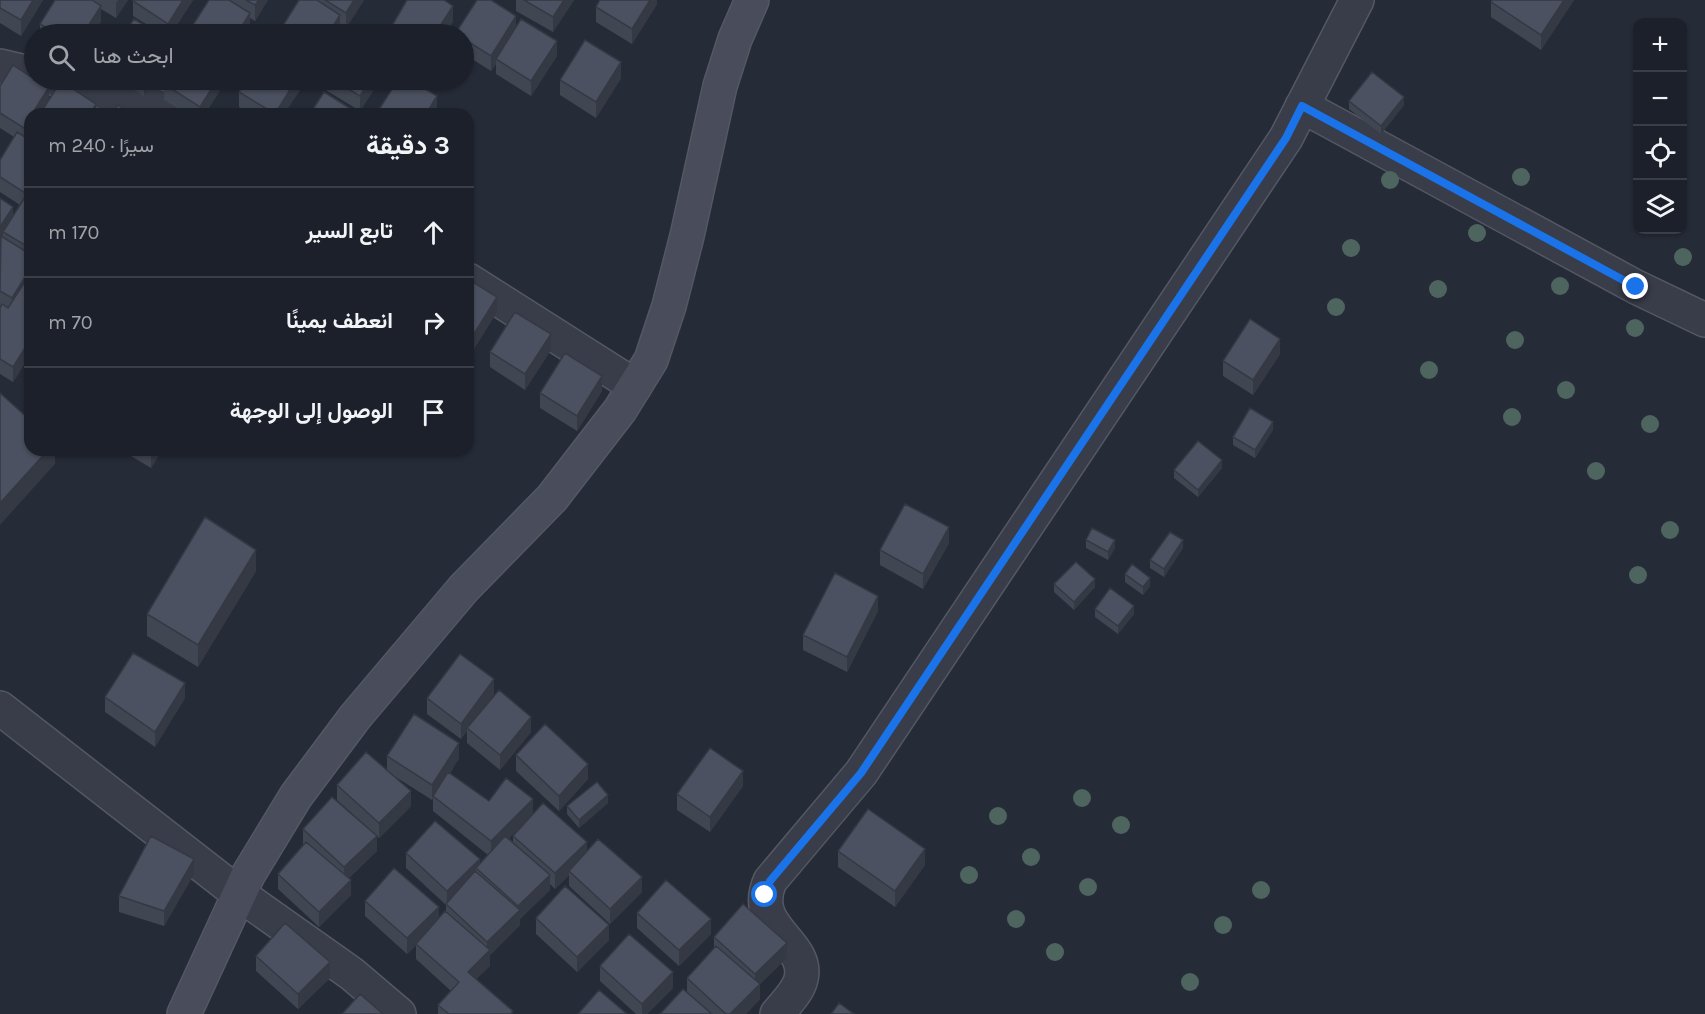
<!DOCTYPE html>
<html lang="ar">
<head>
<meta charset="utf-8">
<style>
  body { margin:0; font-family:Karla,Vazirmatn,sans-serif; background:#252832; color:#f1f3f6; direction:rtl }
  .controls { position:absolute; right:18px; top:18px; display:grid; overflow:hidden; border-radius:12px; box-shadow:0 2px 4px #0004 }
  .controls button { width:54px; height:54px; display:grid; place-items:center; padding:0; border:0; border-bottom:2px solid #3a3e47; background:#1c202a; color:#f1f3f6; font:30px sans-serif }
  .stop { position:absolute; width:18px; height:18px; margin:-14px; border:4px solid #1a73e8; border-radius:50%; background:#fff }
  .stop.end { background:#1a73e8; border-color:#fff; box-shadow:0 2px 6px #0008 }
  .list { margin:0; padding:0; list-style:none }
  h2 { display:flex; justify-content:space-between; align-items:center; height:78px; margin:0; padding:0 24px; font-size:26px }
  h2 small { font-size:20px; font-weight:400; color:#a0a3a8 }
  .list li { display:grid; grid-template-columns:39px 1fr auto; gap:18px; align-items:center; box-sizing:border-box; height:90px; padding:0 24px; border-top:2px solid #3a3e47 }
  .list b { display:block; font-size:22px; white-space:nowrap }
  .list em { font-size:20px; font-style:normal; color:#a0a3a8 }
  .icon { flex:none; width:33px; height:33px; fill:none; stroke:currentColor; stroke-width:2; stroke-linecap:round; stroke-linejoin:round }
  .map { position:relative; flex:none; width:1705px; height:1014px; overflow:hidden; direction:ltr }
  .search { position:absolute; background:#1c202a; box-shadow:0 2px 4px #0004; left:24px; top:24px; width:450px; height:66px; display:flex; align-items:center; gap:15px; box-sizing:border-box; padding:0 21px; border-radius:33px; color:#a0a3a8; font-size:22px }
  .panel { position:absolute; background:#1c202a; box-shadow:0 2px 4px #0004; left:24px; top:108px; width:450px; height:348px; border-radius:18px; direction:rtl }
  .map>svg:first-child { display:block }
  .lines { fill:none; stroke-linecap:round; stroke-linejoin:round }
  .street-casing { stroke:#545864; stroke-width:36 }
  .secondary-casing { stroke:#545864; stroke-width:36 }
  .street { stroke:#393d49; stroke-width:33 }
  .secondary { stroke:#484c5b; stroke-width:33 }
  .tree { fill:#4e645e }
  .wall { fill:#414653 }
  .shaded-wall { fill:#353944 }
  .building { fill:#4c5161; stroke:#353944; stroke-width:1.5 }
  .route { stroke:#1a73e8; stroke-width:8 }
</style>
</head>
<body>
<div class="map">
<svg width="1705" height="1014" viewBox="0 0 1705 1014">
  <rect width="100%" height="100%" fill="#262b38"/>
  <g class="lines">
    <g class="street-casing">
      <path id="street" d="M0,66L34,74
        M58,80L150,104L179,114
        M1302,106L1636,287L1705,320
        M468,280L635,386
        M0,708L239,894L352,974L399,1014
        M777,1014C785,1004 798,992 801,979C810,942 749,929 770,881L861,773L1286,138L1357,0"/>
    </g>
    <g class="secondary-casing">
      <path id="secondary" d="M184,1014L248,875L296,796L355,717L464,588L552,498L620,410L651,360L669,306L687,236L720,86L735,39L752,0"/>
    </g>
    <use href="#street" class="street"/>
    <use href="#secondary" class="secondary"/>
  </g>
  <g class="tree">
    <circle cx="1521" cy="177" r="9"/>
    <circle cx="1390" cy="180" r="9"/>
    <circle cx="1477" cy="233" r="9"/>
    <circle cx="1351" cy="248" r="9"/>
    <circle cx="1683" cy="257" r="9"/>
    <circle cx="1560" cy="286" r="9"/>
    <circle cx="1438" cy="289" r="9"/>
    <circle cx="1336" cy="307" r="9"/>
    <circle cx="1635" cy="328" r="9"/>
    <circle cx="1515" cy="340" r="9"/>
    <circle cx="1429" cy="370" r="9"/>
    <circle cx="1566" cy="390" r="9"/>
    <circle cx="1512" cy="417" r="9"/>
    <circle cx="1650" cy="424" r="9"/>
    <circle cx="1596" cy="471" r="9"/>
    <circle cx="1670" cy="530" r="9"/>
    <circle cx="1638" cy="575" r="9"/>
    <circle cx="1082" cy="798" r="9"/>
    <circle cx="998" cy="816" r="9"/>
    <circle cx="1121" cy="825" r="9"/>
    <circle cx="1031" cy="857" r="9"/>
    <circle cx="969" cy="875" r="9"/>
    <circle cx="1088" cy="887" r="9"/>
    <circle cx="1261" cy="890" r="9"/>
    <circle cx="1016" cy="919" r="9"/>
    <circle cx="1223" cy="925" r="9"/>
    <circle cx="1055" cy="952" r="9"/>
    <circle cx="1190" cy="982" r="9"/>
  </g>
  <path class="wall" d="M0,0H43L21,36L0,23Z
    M55,0H128L116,18L101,9V21L93,34H40V24Z
    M133,0H193L171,34H162L133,16Z
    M209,0H268L255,21L250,18V28L246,34H189V31Z
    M299,0H364L346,28L340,24V30L337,34H279V32Z
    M516,0H574L553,32L516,11Z
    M657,0V4L632,44L596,22V7Z
    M1492,0H1574L1541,50L1491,17V2Z
    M453,21L445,34H393V24Z
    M516,26L557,56L531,96L496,74V64L491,71L464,54V34H455Z
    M621,78L596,118L560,95V80Z
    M117,80H155L144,96Z
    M225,80V82L205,114H187L164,100V84Z
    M300,80V90L284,114H250L239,107V92Z
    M324,80H380L360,111L324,89Z
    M0,86L49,101L96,114H30V132L27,138L30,140V355L13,382L0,374V308L1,307L0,306V198L13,215L20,205L0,192V160L14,137L0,128Z
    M1349,101L1404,105L1381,134L1349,109Z
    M468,279L497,312L472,352L468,350Z
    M551,350L525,390L490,367V352Z
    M1280,354L1253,395L1223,376V361Z
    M602,391L577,431L540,408V393Z
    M1273,430L1255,458L1233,445V437Z
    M121,450H162L151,468Z
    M1222,468L1198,497L1174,478V470Z
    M1086,540L1115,548L1108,560L1086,548Z
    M949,543L923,589L880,565V550Z
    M1183,548L1164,577L1150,568V560Z
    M256,571L198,667L147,636V614Z
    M1125,574L1150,586L1143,595L1125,582Z
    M1054,584L1095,587L1074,610L1054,592Z
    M1095,609L1134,614L1118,634L1095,617Z
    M878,611L847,672L803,650V635Z
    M494,694L489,701L531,732L500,770L467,743V731L461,739L427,714V698Z
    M105,697L185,698L155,747L105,712Z
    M516,755L588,779L559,811L516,771Z
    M387,756L459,758L450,773L489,801L533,814L509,838L513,842V836L587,850L642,892L610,924L569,886V875L555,889L550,884V890L520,919V925L490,955V966L476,979L513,1014H438V1005L451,991L416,959V945L407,954L365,916V901L439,918L446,912V905L406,868V853L480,864L488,855L433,811V798L432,800L391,774L411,806L379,838L377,836V851L349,878L351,895L319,927L278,889V874L303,845V829L375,834L337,800V785L387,770Z
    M743,786L710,832L677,810V794Z
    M608,803L579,828L567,814V806Z
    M838,851L925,865L895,907L838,867Z
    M194,874L164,926L119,912V896Z
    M637,913L711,934L679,966L637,928Z
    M536,918L609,940L577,972L536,934Z
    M714,937L787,958L760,984V999L746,1014H660L687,992V978L714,948Z
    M256,956L330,978L298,1009L256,971Z
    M600,966L673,988L647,1014H636L600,981Z"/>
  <path class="shaded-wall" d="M33,0H43L21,36V20Z
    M118,0H128L116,18V3Z
    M183,0H193L171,34H168V24Z
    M259,0H268L255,21V5Z
    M354,0H364L346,28V13Z
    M564,0H574L553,32V17Z
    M650,0H657V4L632,44V29Z
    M1564,0H1574L1541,50V35Z
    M101,6V21L93,34H83Z
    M453,6V21L445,34H435Z
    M250,13V28L246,34H237Z
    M340,15V30L337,34H328Z
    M516,16V31L496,59V64L491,71V56Z
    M557,41V56L531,96V81Z
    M621,62V78L596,118V102Z
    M145,80H155L144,96V81Z
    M217,80H225V82L205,114H200V107Z
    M296,80H300V90L284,114H275Z
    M370,80H380L360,111V96Z
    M49,87V103L42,114H32Z
    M437,96V111L436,114H426Z
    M1404,97V105L1381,134V126Z
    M96,104V114H90Z
    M30,117V132L24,143V128Z
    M13,207V222L3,232V238L0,242V227Z
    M30,269V285L12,313V298Z
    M497,297V312L472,352V337Z
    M551,334V350L525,390V374Z
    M1280,339V354L1253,395V380Z
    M30,340V355L13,382V367Z
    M602,376V391L577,431V416Z
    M1273,422V430L1255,458V450Z
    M48,450H55V464L0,525V503Z
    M152,450H162L151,468V453Z
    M1222,460V468L1198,497V490Z
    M949,527V543L923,589V574Z
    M1115,540V548L1108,560V552Z
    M1183,540V548L1164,577V569Z
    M256,550V571L198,667V645Z
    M1150,578V586L1143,595V587Z
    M1095,579V587L1074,610V602Z
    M878,596V611L847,672V657Z
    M1134,606V614L1118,634V626Z
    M494,679V694L468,729L467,728V731L461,739V724Z
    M185,683V698L155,747V732Z
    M531,717V732L500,770V755Z
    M459,743V758L434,797L433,796L432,800V785Z
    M588,764V779L559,811V796Z
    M743,771V786L710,832V817Z
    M411,791V806L379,838V823Z
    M608,795V803L579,828V820Z
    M533,799V814L491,857V841Z
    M377,836V851L344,882V867Z
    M587,842V857L569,871V875L555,889V873Z
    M925,849V865L895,907V891Z
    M194,859V874L164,926V911Z
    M480,859V872L476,868V879L447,906V891Z
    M550,875V890L520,919V925L490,955V966L468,987V972L487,953V942L518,912V906Z
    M642,877V892L610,924V909Z
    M351,880V895L319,927V912Z
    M439,907V922L407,954V938Z
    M711,919V934L679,966V950Z
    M609,925V940L577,972V957Z
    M787,943V958L755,989V974Z
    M330,962V978L298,1009V994Z
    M673,972V988L647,1014H642V1004Z
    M760,984V999L746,1014H730Z"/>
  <path class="building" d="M0,0H33L21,20L0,8Z
    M55,0H92L101,6L83,34H58L40,24Z
    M133,0H183L168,24L133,1Z
    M209,0H229L250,13L237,34H195L189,31Z
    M246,0H259L255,5Z
    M299,0H317L340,15L328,34H283L279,32Z
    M325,0H354L346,13Z
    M407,0H444L453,6L435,34H411L393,24Z
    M477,0H491L516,16L491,56L464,39V34H455Z
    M524,0H564L553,17Z
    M600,0H650L632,29L596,7Z
    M1492,0H1564L1541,35L1491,2Z
    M134,19L159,34H124Z
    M521,19L557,41L531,81L496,59Z
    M585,40L621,62L596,102L560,80Z
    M13,65L34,79V80H36L49,87L32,114H30V117L24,128L0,113V86Z
    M1372,72L1404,97L1381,126L1349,101Z
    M167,80H217L200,107L164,84Z
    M246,80H296L275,114L239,92Z
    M333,80H370L360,96Z
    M398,80H410L437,96L426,114H376Z
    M61,81L96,104L90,114H40Z
    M324,92L359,114H310Z
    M118,105L132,114H112Z
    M17,132L30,140V248L3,232L27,194L0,177V160Z
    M0,198L13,207L0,227Z
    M1,236L30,254V269L12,298L0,291Z
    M30,274V340L13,367L0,359V308L2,304L8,308Z
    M468,279L497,297L472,337L468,334Z
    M515,312L551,334L525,374L490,352Z
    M1250,319L1280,339L1253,380L1223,361Z
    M565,353L602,376L577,416L540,393Z
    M0,393L30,420V450H48L0,503Z
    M1250,408L1273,422L1255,450L1233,437Z
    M1198,441L1222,460L1198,490L1174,470Z
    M905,504L949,527L923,574L880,550Z
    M205,517L256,550L198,645L147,614Z
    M1092,528L1115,540L1108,552L1086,540Z
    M1170,532L1183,540L1164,569L1150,560Z
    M1076,562L1095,579L1074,602L1054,584Z
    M1132,564L1150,578L1143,587L1125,574Z
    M835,573L878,596L847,657L803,635Z
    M1110,588L1134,606L1118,626L1095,609Z
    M133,653L185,683L155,732L105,697Z
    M460,654L494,679L461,724L427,698Z
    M499,690L531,717L500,755L467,728Z
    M414,714L459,743L432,785L387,756Z
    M545,724L588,764L559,796L516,755Z
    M710,748L743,771L710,817L677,794Z
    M366,752L411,791L379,823L337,785Z
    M448,772L489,801L506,778L533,799L491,841L433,796Z
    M597,782L608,795L579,820L567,806Z
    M332,797L377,836L344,867L303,829Z
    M543,803L587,842L555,873L513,836Z
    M868,809L925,849L895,891L838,851Z
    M435,821L480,859L447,891L406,853Z
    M151,836L194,859L164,911L119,896Z
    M505,836L550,875L518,906L476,868Z
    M598,839L642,877L610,909L569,871Z
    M306,842L351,880L319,912L278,874Z
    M394,868L439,907L407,938L365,901Z
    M475,871L520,910L487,942L446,904Z
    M666,880L711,919L679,950L637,913Z
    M565,886L609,925L577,957L536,918Z
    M743,904L787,943L755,974L714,937Z
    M445,911L490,950L468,972L513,1011L510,1014H449L438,1005L459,982L416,944Z
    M285,923L330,962L298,994L256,956Z
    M629,934L673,972L642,1004L600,966Z
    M716,946L760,984L730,1014H726L687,978Z
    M683,989L712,1014H660Z
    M599,990L627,1014H578Z
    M360,994L383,1014H342Z
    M839,1003L854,1014H831Z"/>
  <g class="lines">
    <path class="route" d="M765,895L770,881L861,773L1286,138L1302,106L1636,287"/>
  </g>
</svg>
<div class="controls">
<button>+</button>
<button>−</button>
<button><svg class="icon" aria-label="locate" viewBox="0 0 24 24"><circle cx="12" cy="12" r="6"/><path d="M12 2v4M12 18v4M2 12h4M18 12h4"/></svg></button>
<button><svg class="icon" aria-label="layers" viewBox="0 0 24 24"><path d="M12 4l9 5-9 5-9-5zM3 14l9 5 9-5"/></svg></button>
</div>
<div class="stop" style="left:765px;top:895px"></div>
<div class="stop end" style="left:1636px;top:287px"></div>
<div class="search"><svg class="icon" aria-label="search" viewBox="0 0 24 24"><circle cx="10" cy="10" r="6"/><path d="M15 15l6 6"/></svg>ابحث هنا</div>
<section class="panel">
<h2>3 دقيقة<small>سيرًا · 240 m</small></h2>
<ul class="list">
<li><svg class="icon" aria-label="ahead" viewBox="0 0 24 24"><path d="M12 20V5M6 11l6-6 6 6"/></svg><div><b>تابع السير</b></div><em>170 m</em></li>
<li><svg class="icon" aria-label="right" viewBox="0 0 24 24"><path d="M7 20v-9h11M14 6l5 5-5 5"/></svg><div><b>انعطف يمينًا</b></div><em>70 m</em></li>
<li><svg class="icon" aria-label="arrive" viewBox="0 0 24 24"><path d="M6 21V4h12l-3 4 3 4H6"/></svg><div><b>الوصول إلى الوجهة</b></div></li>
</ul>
</section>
</div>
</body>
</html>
